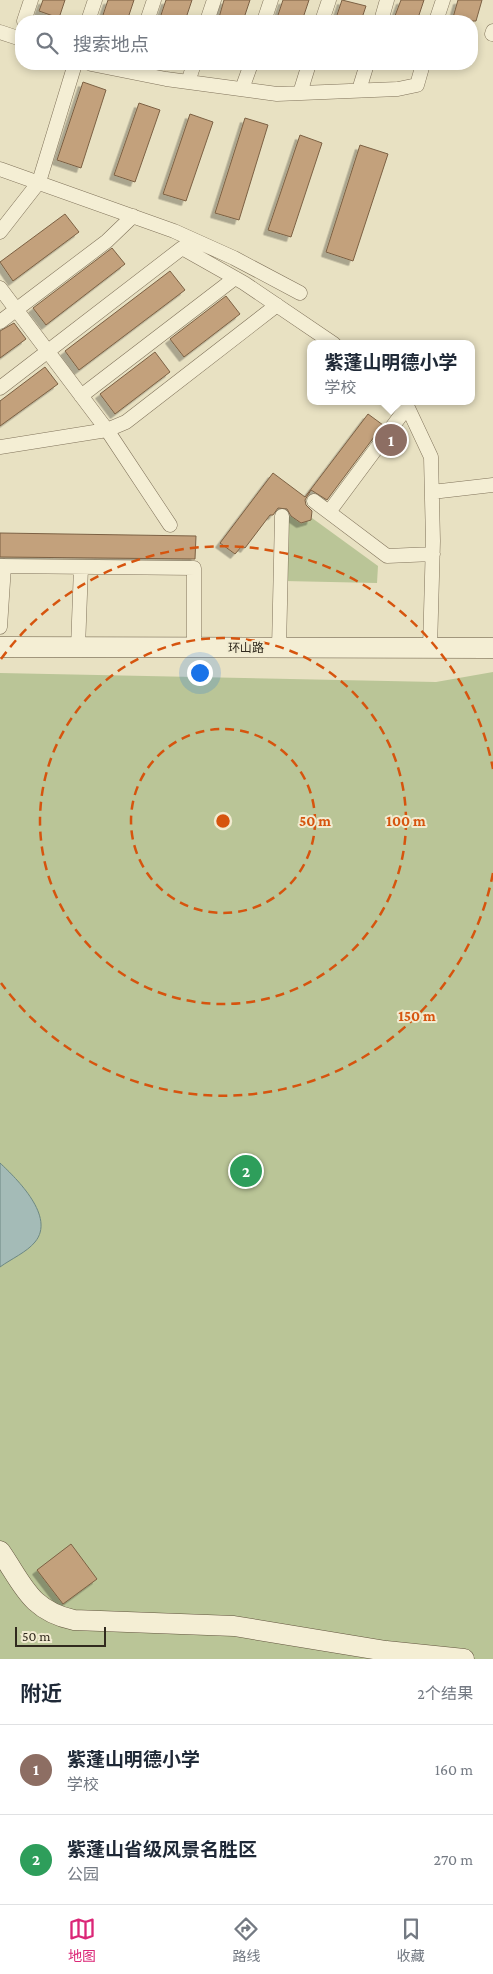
<!DOCTYPE html>
<html lang="zh">
<head>
<meta charset="utf-8">
<style>
  body { margin:0; font-family:"Crimson Pro","Noto Sans SC",serif; background:#f6f6f7; color:#1f2937 }
  .scale { position:absolute; left:15px; bottom:12px; width:91px; box-sizing:border-box; padding-left:5px; border:2px solid #312a1e; border-top:0; font-size:14px; line-height:18px; white-space:nowrap; color:#312a1e; -webkit-text-stroke:4px #f1ebd0; paint-order:stroke }
  .you { position:absolute; left:199px; top:672px; width:18px; height:18px; margin:-12px; border:4px solid #fff; border-radius:50%; background:#1a73e8; box-shadow:0 0 0 8px #1a73e833 }
  .badge { display:grid; place-items:center; width:32px; height:32px; border-radius:50%; background:#db2777; color:#fff; font-size:16px; font-weight:700 }
  .pin { position:absolute; translate:-50% -50%; border:2px solid #fff; box-shadow:0 1px 5px #0006 }
  .popup { position:absolute; left:307px; top:340px; width:168px; height:65px; box-sizing:border-box; display:grid; place-content:center; border-radius:10px; background:#fff; filter:drop-shadow(0 1px 4px #0005); font-size:16px; white-space:nowrap; color:#747a83 }
  .popup b { font-size:19px; color:#1f2937 }
  .popup::after { content:''; position:absolute; left:50%; top:100%; margin-left:-10px; border:10px solid transparent; border-top-color:#fff }
  .list { margin:0; padding:0; list-style:none }
  h2 { display:flex; justify-content:space-between; align-items:center; height:65px; margin:0; padding:0 20px; font-size:21px }
  h2 small { font-size:16px; font-weight:400; color:#747a83 }
  .list li { display:grid; grid-template-columns:32px 1fr auto; gap:15px; align-items:center; box-sizing:border-box; height:90px; padding:0 20px; border-top:1px solid #e0e1e3 }
  .list b { display:block; font-size:19px; white-space:nowrap }
  .list p { margin:0; font-size:16px; white-space:nowrap; color:#747a83 }
  .list em { font-size:16px; font-style:normal; color:#747a83 }
  .icon { flex:none; width:28px; height:28px; fill:none; stroke:currentColor; stroke-width:2; stroke-linecap:round; stroke-linejoin:round }
  .map { position:relative; flex:none; width:493px; height:1659px; overflow:hidden }
  .search { position:absolute; background:#fff; box-shadow:0 2px 8px #0003; left:15px; right:15px; top:15px; height:55px; display:flex; align-items:center; gap:12px; box-sizing:border-box; padding:0 18px; border-radius:20px; color:#747a83; font-size:19px }
  .sheet { height:245px; background:#fff }
  nav { display:flex; justify-content:space-around; align-items:center; box-sizing:border-box; height:70px; border-top:1px solid #e0e1e3; background:#fff; font-size:14px; color:#747a83 }
  nav a { display:grid; justify-items:center; gap:2px }
  nav .on { color:#db2777 }
  .map>svg:first-child { display:block }
  .green { fill:#bac597 }
  .water { fill:#a4bbb7; stroke:#6c8884 }
  .building { fill:#c3a17b; stroke:#7c6144; filter:url(#shadow) }
  .lines { fill:none; stroke-linecap:round; stroke-linejoin:round }
  .street-casing { stroke:#80735b; stroke-width:15 }
  .secondary-casing { stroke:#62543e; stroke-width:21 }
  .street { stroke:#f4eed4; stroke-width:14 }
  .secondary { stroke:#f4eed4; stroke-width:20 }
  .ring { fill:none; stroke:#d6540e; stroke-width:2.5; stroke-dasharray:9 6 }
  .labels { text-anchor:middle; stroke-width:4; stroke-linejoin:round; paint-order:stroke }
  .street-label { font-size:12px; fill:#312a1e; stroke:#f1ebd0 }
  .centre { fill:#d6540e; stroke:#f1ebd0; stroke-width:2.5 }
  .ring-label { font-size:15px; text-anchor:middle; font-weight:bold; fill:#d6540e; stroke:#f1ebd0; stroke-width:4; stroke-linejoin:round; paint-order:stroke }
</style>
</head>
<body>
<div class="map">
<svg width="493" height="1659" viewBox="0 0 493 1659">
  <defs>
    <filter id="shadow"><feDropShadow dx="-4.5" dy="4.5" stdDeviation="0" flood-color="#0004"/></filter>
  </defs>
  <rect width="100%" height="100%" fill="#e8e1c2"/>
  <path class="green" d="M288,516L295,517L301,523L311,520L312,518L378,566L377,583L284,581Z
    M493,672V1659H0V673L436,682Z"/>
  <path class="water" d="M0,1163C17,1179 56,1217 35,1242C27,1252 11,1259 0,1267Z"/>
  <path class="building" d="M43,0H65L59,18L39,11Z
    M108,0H134L127,21H101Z
    M166,0H192L185,21H159Z
    M224,0H250L243,21H218Z
    M283,0H309L302,21H276Z
    M342,0L366,6L361,21H335Z
    M401,0H424L417,21H393Z
    M458,0H482L476,21H452Z
    M83,82L106,90L81,168L57,160Z
    M139,103L160,110L135,182L114,175Z
    M190,114L213,122L186,201L163,194Z
    M245,118L268,125L239,220L215,213Z
    M300,135L322,143L291,237L268,230Z
    M360,145L388,154L353,261L326,252Z
    M65,214L79,232L13,281L0,262Z
    M112,248L125,264L46,325L33,308Z
    M170,271L185,290L79,370L65,351Z
    M226,296L240,314L184,357L170,339Z
    M14,323L26,339L0,358V331Z
    M155,352L170,372L115,414L100,394Z
    M45,367L58,384L0,426V401Z
    M368,414L383,425L327,500L311,490L305,500L306,505L312,511L311,520L301,523L291,516L287,509L278,508L273,515H270L245,548L242,546L235,554L220,543L273,473L305,497Z
    M0,533L196,536L195,559L0,557Z
    M71,1544L97,1579L63,1604L37,1570Z"/>
  <g class="lines">
    <g class="street-casing">
      <path id="street" d="M24,21L31,0
        M88,21L95,0
        M147,21L154,0
        M207,21L214,0
        M264,21L271,0
        M322,21L329,0
        M381,21L387,0
        M436,21L443,0
        M0,32L21,39
        M492,34L493,31
        M91,64L166,79L277,94L398,89L417,85L423,64
        M188,82L194,64
        M242,89L251,64
        M359,90L367,64
        M300,93L309,64
        M0,169L174,231L234,258L300,293
        M0,232L39,182L75,64
        M0,288L107,430L170,525
        M0,322L107,241L133,216
        M0,388L182,248L244,283L334,344
        M81,396L235,278
        M401,401L408,408L431,457L433,541L430,648
        M0,447L107,430L126,422L277,305
        M432,492L493,485
        M314,501L387,556L433,554
        M329,512L407,407
        M0,566L194,568V648
        M0,627L4,566
        M78,648L81,567
        M279,648L282,516"/>
    </g>
    <g class="secondary-casing">
      <path id="secondary" d="M0,647L493,648
        M0,1551C23,1584 30,1611 74,1620L234,1626L386,1651L464,1659"/>
    </g>
    <use href="#street" class="street"/>
    <use href="#secondary" class="secondary"/>
  </g>
  <g class="ring">
    <circle cx="223" cy="821" r="92"/>
    <circle cx="223" cy="821" r="183"/>
    <path d="M493 873A275 275 0 0 1 1 983M1 659A275 275 0 0 1 493 769"/>
  </g>
  <g class="labels">
    <g class="street-label">
      <text x="246" y="652">环山路</text>
    </g>
  </g>
  <circle cx="223" cy="821" r="8" class="centre"/>
  <g class="ring-label">
    <text x="315" y="826">50 m</text>
    <text x="406" y="826">100 m</text>
    <text x="417" y="1021">150 m</text>
  </g>
</svg>
<div class="scale">50 m</div>
<div class="you"></div>
<div class="pin badge" style="left:391px;top:440px;background:#8d6e63">1</div>
<div class="popup"><b>紫蓬山明德小学</b>学校</div>
<div class="pin badge" style="left:246px;top:1171px;background:#2e9e5b">2</div>
<div class="search"><svg class="icon" aria-label="search" viewBox="0 0 24 24"><circle cx="10" cy="10" r="6"/><path d="M15 15l6 6"/></svg>搜索地点</div>
</div>
<section class="sheet">
<h2>附近<small>2个结果</small></h2>
<ul class="list">
<li><span class="badge" style="background:#8d6e63">1</span><div><b>紫蓬山明德小学</b><p>学校</p></div><em>160 m</em></li>
<li><span class="badge" style="background:#2e9e5b">2</span><div><b>紫蓬山省级风景名胜区</b><p>公园</p></div><em>270 m</em></li>
</ul>
</section>
<nav>
<a class="on"><svg class="icon" aria-label="map" viewBox="0 0 24 24"><path d="M3 6l6-2 6 2 6-2v14l-6 2-6-2-6 2zM9 4v14M15 6v14"/></svg>地图</a>
<a><svg class="icon" aria-label="directions" viewBox="0 0 24 24"><path d="M12 3l9 9-9 9-9-9zM9 14v-3h6M13 9l2 2-2 2"/></svg>路线</a>
<a><svg class="icon" aria-label="saved" viewBox="0 0 24 24"><path d="M7 4h10v16l-5-4-5 4z"/></svg>收藏</a>
</nav>
</body>
</html>
